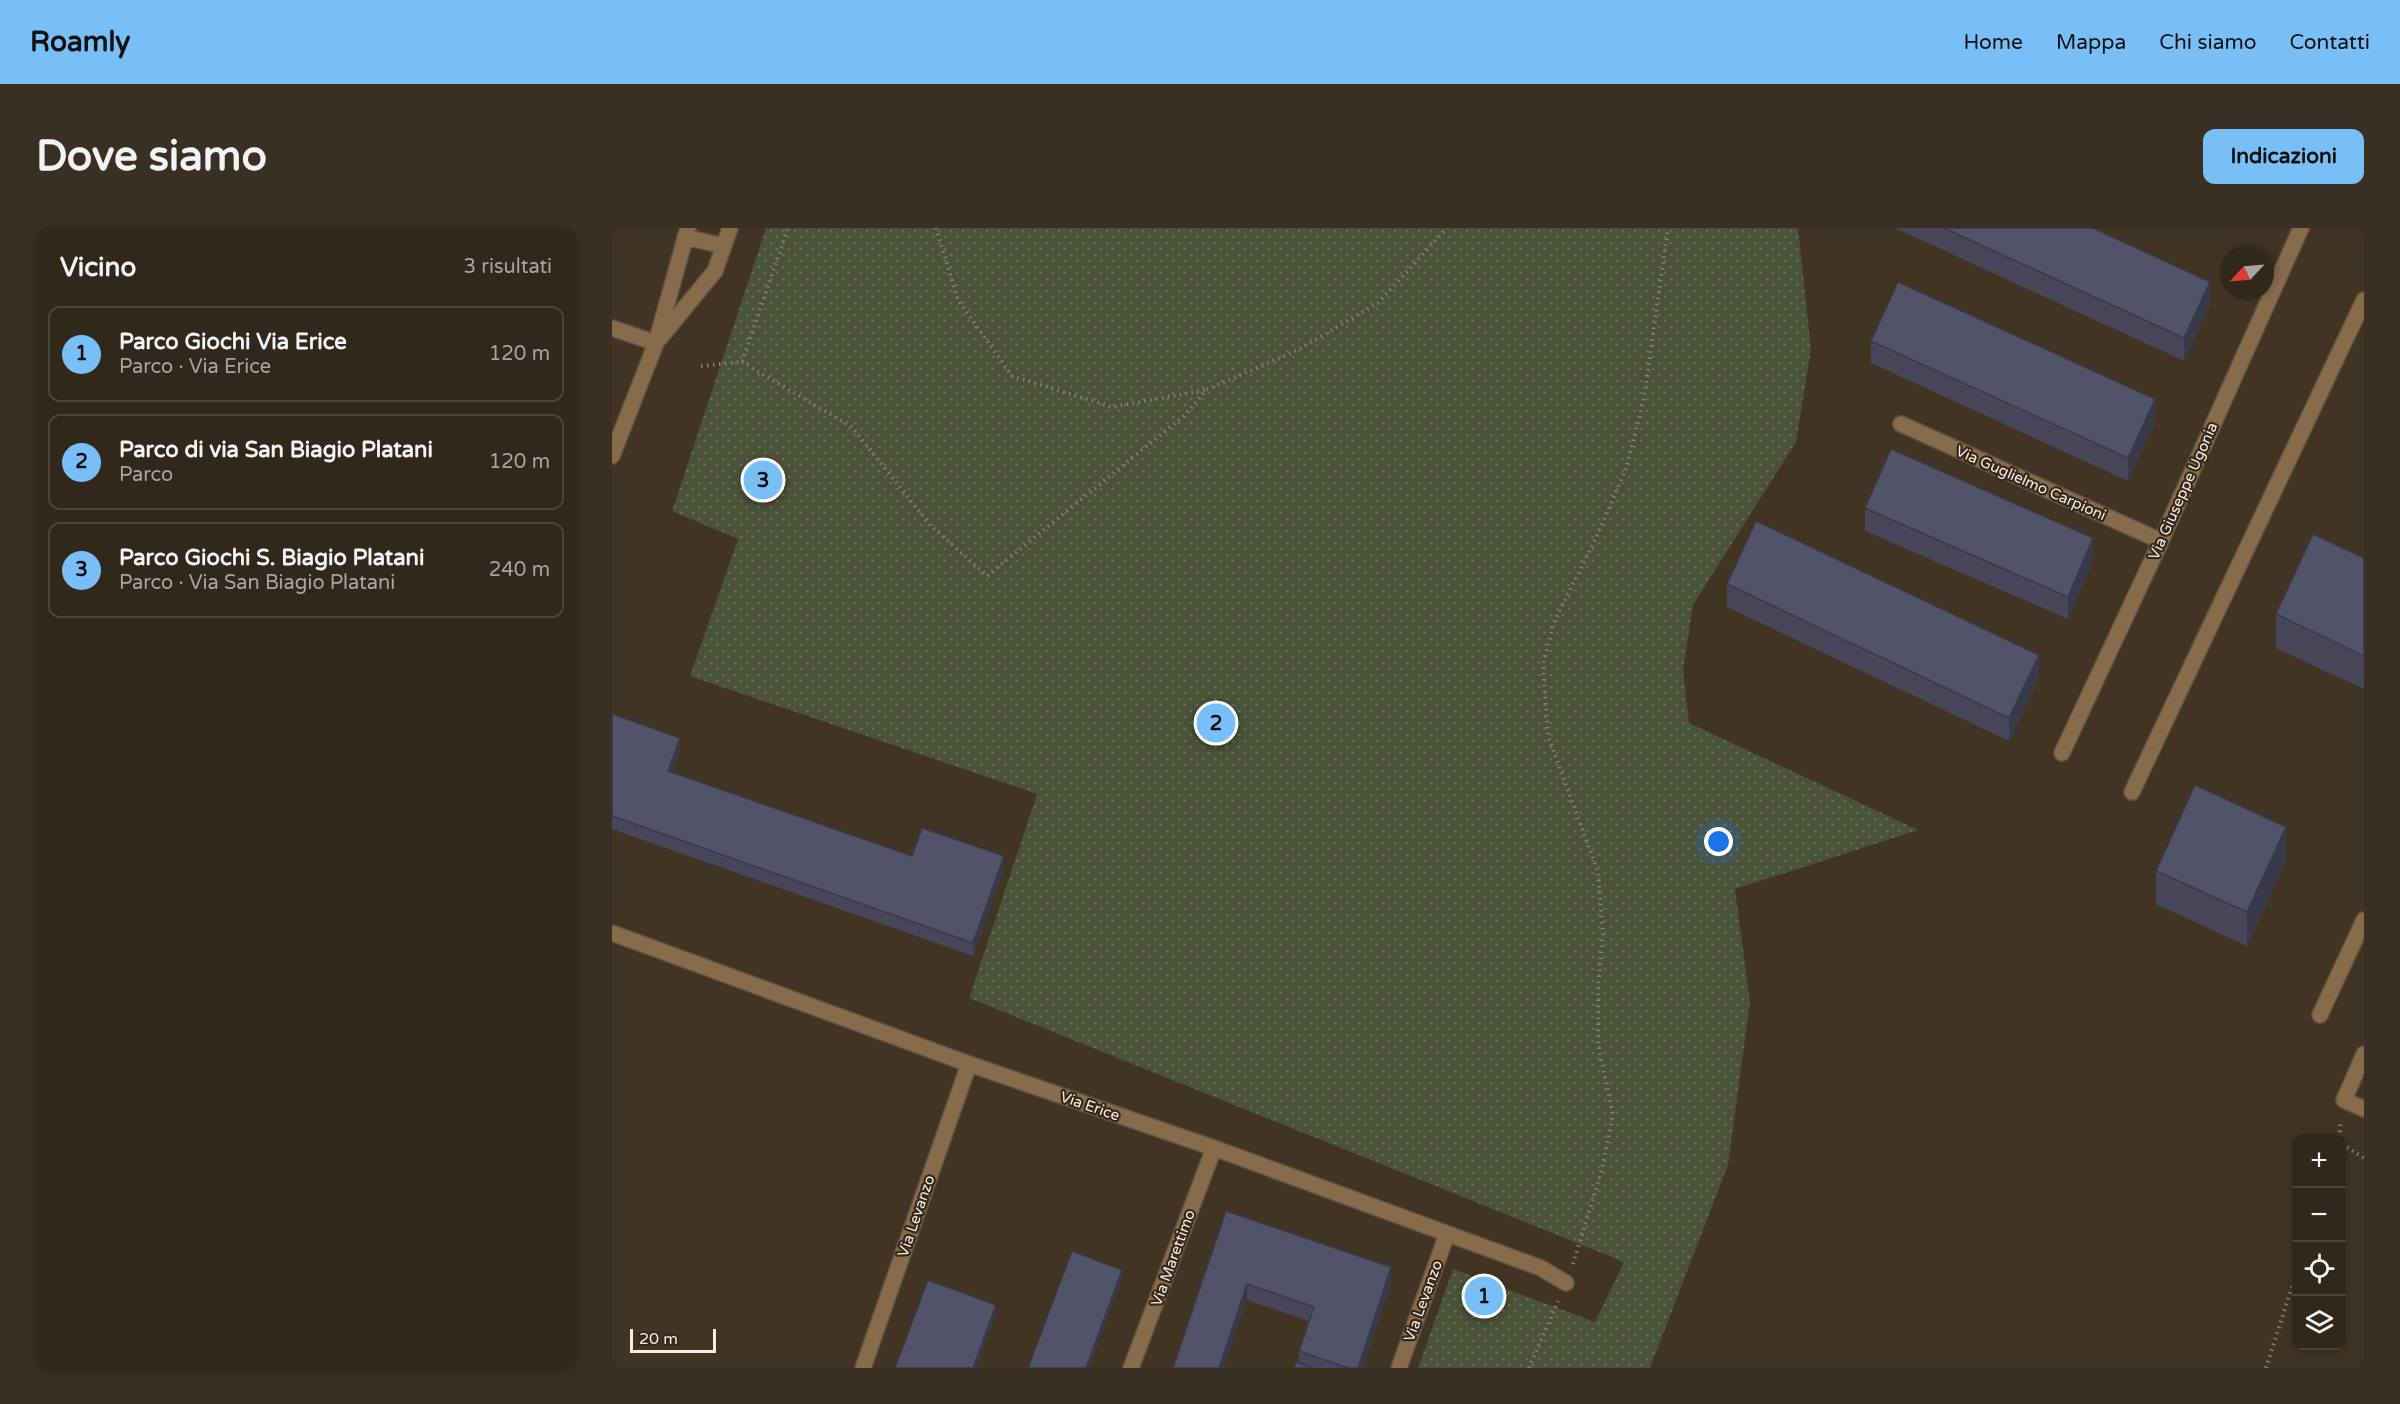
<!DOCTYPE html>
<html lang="it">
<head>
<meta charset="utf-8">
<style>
  body { margin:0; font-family:"Varela Round",sans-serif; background:#392f23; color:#f1f3f6 }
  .controls { position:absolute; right:18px; bottom:18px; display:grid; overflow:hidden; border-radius:12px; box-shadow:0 3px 9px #0003 }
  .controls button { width:54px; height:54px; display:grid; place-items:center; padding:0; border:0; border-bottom:2px solid #4c4439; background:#31271a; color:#f1f3f6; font:30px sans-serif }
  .compass { position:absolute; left:1608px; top:18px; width:54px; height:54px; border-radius:50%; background:#31271a; box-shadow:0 3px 9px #0003; rotate:244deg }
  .scale { position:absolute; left:18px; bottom:15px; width:86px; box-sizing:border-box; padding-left:6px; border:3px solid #f6eee3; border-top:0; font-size:16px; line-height:21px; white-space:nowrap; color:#f6eee3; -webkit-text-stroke:4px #372919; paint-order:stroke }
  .you { position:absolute; left:1107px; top:614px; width:21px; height:21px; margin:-15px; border:4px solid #fff; border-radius:50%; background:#1a73e8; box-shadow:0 0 0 9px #1a73e833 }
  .badge { display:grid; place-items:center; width:39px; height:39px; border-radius:50%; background:#78bff8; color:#111; font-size:20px; font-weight:700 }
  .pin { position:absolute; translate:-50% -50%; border:3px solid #fff; box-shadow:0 2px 6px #0006 }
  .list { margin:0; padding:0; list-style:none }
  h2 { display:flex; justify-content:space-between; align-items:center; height:78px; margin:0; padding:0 24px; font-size:26px }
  h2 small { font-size:20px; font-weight:400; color:#a8a5a2 }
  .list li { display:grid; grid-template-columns:39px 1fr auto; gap:18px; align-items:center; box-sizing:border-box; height:96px; margin:0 12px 12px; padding:0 12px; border:2px solid #4c4439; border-radius:12px }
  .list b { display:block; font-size:22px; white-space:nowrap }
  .list p { margin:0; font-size:20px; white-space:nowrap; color:#a8a5a2 }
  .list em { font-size:20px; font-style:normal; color:#a8a5a2 }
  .icon { flex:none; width:33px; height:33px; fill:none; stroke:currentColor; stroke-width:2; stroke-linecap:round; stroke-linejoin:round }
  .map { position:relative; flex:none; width:1752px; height:1140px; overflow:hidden; border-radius:12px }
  header { display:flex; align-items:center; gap:36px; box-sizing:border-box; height:84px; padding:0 30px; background:#78bff8; color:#111 }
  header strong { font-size:28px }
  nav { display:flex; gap:33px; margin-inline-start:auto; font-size:21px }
  .intro { display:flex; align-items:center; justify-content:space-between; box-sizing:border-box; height:144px; padding:0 36px }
  h1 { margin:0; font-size:42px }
  .button { padding:15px 27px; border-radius:12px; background:#78bff8; color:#111; font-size:21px; font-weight:700 }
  main { display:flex; gap:36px; padding:0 36px }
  aside { flex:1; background:#31271a; border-radius:12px; box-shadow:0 3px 9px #0003 }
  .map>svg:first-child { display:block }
  .green { fill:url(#green-dots) }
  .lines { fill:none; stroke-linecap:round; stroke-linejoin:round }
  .minor-casing { stroke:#5e5241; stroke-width:18 }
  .path { stroke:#897d6e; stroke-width:4; stroke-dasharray:1.5 4.5; stroke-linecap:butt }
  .minor { stroke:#876c4c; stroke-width:15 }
  .wall { fill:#474759 }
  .shaded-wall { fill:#393a49 }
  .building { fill:#525368; stroke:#393a49; stroke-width:1.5 }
  .labels { text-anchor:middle; stroke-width:4.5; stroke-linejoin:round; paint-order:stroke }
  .street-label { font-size:15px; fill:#f6eee3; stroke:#372919 }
</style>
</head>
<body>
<header>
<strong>Roamly</strong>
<nav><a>Home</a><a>Mappa</a><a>Chi siamo</a><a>Contatti</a></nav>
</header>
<div class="intro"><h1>Dove siamo</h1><a class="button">Indicazioni</a></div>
<main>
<aside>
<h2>Vicino<small>3 risultati</small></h2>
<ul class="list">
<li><span class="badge">1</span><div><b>Parco Giochi Via Erice</b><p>Parco · Via Erice</p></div><em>120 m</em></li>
<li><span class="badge">2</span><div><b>Parco di via San Biagio Platani</b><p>Parco</p></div><em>120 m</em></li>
<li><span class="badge">3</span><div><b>Parco Giochi S. Biagio Platani</b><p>Parco · Via San Biagio Platani</p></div><em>240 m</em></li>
</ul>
</aside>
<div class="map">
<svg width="1752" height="1140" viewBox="0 0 1752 1140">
  <defs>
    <pattern id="green-dots" width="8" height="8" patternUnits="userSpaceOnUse" patternTransform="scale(1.5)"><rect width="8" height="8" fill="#4a5237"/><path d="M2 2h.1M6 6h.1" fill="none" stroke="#656b54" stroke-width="1.8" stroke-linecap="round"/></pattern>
  </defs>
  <rect width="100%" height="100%" fill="#413422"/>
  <path class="green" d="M154,0H1186L1199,121L1184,214L1081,377L1071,443L1077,495L1306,602L1123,661L1138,774L1116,937L1038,1140H806L841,1041L983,1094L1012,1034L357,770L425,566L78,448L126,311L60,283Z"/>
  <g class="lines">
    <g class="minor-casing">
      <path id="minor" d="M73,9L111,18
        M0,100L44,115
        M48,110L103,43L118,0
        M1289,196L1549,313
        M0,228L44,115L76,0
        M1450,525L1549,313L1689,0
        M1520,564L1752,72
        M0,705L357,836L602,920L929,1040L954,1055
        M1708,787L1752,692
        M1752,826L1732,872L1752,881
        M251,1140L357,836
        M519,1140L602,920
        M787,1140L835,1006"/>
    </g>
    <path class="path" d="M324,0L346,72L400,148L500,179L593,162
      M130,134L240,199L318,297L375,348L573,187L594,162L686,122L766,75L835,0
      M89,138L130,134L176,0
      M1727,910L1729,893
      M1730,916L1752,930
      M961,1036L990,941L1001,887L986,816V759L991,705L986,644L936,508L931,437L942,394L985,308L1015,238L1032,170L1056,0
      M917,1140L946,1073
      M1654,1140L1684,1046"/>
    <use href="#minor" class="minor"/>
  </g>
  <path class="wall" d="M1283,0H1481L1598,76L1572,133Z
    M1259,113L1543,194L1516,253L1259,135Z
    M1253,280L1481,332L1456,391L1253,303Z
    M1752,330V461L1664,420V386Z
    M1115,356L1427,450L1397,513L1115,379Z
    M0,486L68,522L60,544L300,628L392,641L361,728L0,601Z
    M1674,632L1635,718L1544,676V643Z
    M614,983L779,1056L751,1140H682L687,1135V1123L697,1093L635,1072Z"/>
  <path class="shaded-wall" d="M1598,54V76L1572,133V110Z
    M1543,171V194L1516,253V230Z
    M1481,310V332L1456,391V369Z
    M1427,427V450L1397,513V490Z
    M68,510V522L56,556V543Z
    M1674,599V632L1635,718V684Z
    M392,628V641L361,728V715Z
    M779,1039V1056L751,1140H746Z
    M510,1042V1051L477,1140H474Z
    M635,1056V1072L612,1140H607Z
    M384,1077V1086L364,1140H361Z"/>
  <path class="building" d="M1332,0H1481L1598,54L1572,110Z
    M1286,54L1543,171L1516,230L1259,113Z
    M1279,221L1481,310L1456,369L1253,280Z
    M1144,293L1427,427L1397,490L1115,356Z
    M1701,306L1752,330V428L1664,386Z
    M0,486L68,510L56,543L300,628L310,600L392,628L361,715L0,588Z
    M1583,557L1674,599L1635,684L1544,643Z
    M614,983L779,1039L746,1140H736L687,1123L702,1079L635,1056L607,1140H561Z
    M460,1023L510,1042L474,1140H416Z
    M316,1052L384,1077L361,1140H283Z
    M684,1134L701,1140H682Z"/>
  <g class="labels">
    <g class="street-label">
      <text transform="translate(1419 255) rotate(24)" y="5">Via Guglielmo Carpioni</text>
      <text transform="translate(1571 263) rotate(-66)" y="5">Via Giuseppe Ugonia</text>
      <text transform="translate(478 878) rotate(19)" y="5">Via Erice</text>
      <text transform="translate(304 988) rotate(-71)" y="5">Via Levanzo</text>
      <text transform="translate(561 1030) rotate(-70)" y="5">Via Marettimo</text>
      <text transform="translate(811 1073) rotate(-70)" y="5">Via Levanzo</text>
    </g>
  </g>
</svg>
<div class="controls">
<button>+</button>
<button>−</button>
<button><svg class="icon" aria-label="locate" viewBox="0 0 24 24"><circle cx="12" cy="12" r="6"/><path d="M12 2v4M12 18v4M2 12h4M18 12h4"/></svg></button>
<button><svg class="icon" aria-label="layers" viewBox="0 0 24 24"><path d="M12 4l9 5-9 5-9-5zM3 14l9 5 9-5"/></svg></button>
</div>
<svg class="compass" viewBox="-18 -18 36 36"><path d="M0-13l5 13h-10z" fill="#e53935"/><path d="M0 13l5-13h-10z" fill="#a8a5a2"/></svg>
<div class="scale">20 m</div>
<div class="you"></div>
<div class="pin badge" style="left:872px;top:1068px">1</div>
<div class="pin badge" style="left:604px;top:495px">2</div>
<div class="pin badge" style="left:151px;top:252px">3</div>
</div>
</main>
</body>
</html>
